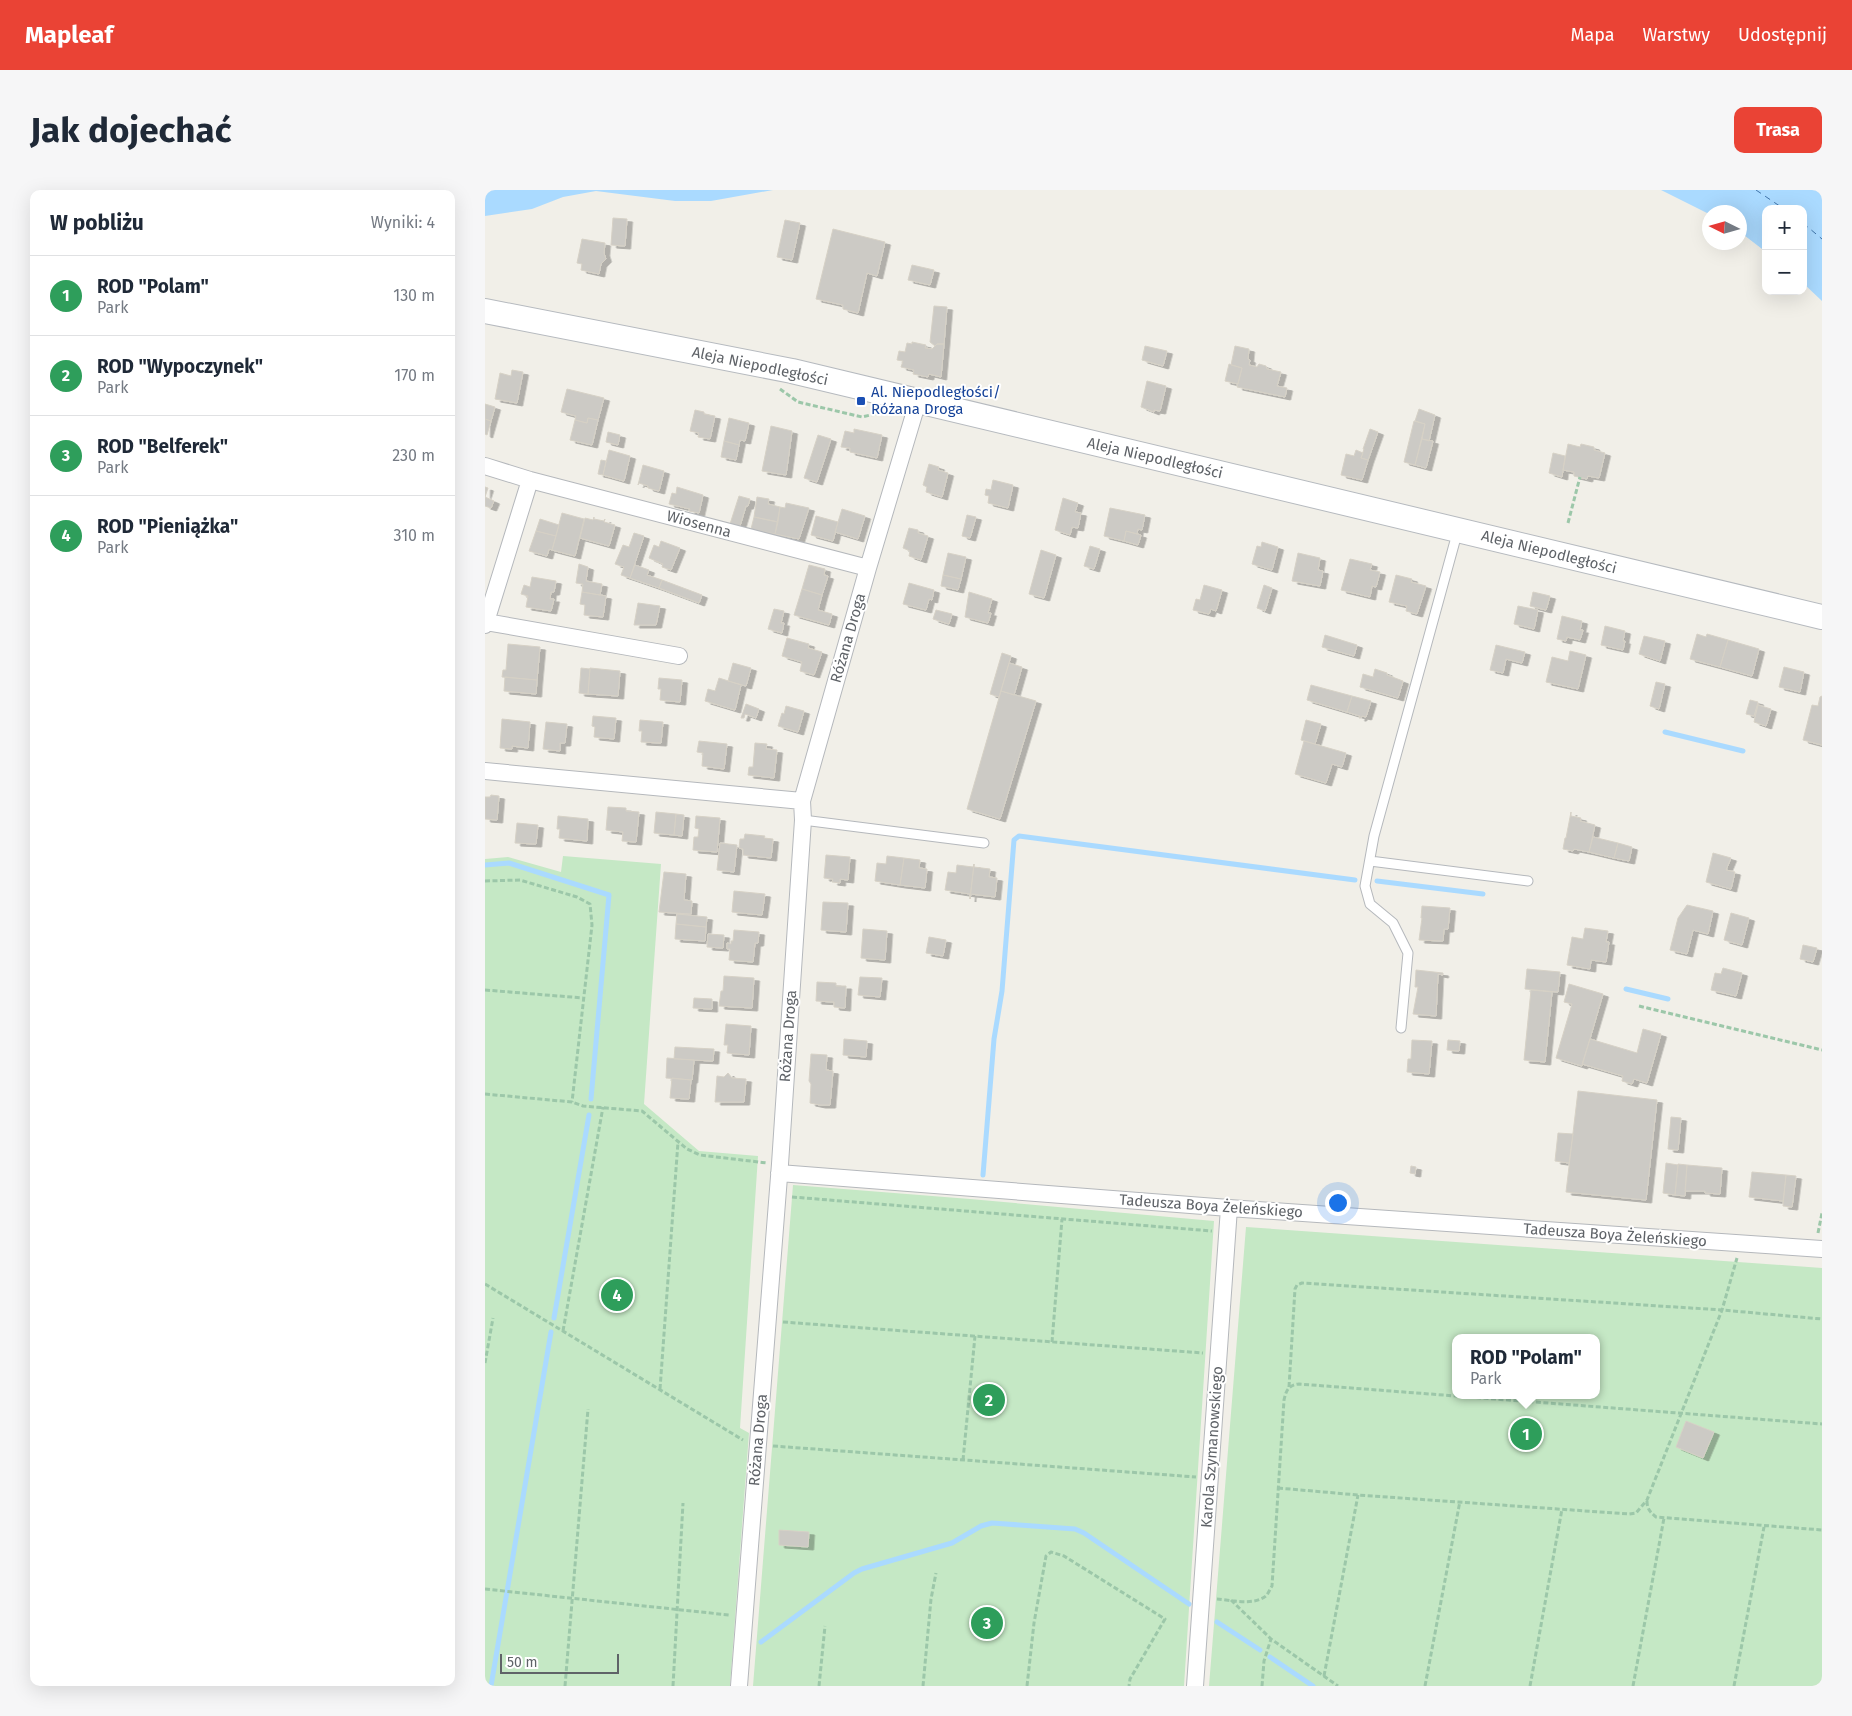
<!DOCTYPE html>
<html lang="pl">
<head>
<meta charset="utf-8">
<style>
  body { margin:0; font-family:"Fira Sans",sans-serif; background:#f6f6f7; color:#1f2937 }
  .controls { position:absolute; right:15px; top:15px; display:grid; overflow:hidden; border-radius:10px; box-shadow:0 5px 20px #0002 }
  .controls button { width:45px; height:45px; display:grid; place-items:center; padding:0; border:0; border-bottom:1px solid #e0e1e3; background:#fff; color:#1f2937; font:25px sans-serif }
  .compass { position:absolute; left:1217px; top:15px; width:45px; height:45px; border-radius:50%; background:#fff; box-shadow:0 5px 20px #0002; rotate:275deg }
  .scale { position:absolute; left:15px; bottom:12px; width:119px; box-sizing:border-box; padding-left:5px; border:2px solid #5f6368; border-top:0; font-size:14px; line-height:18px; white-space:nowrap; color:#5f6368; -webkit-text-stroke:4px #fff; paint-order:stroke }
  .you { position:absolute; left:852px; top:1012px; width:18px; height:18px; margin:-12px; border:4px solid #fff; border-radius:50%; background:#1a73e8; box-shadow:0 0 0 8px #1a73e833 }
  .badge { display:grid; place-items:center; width:32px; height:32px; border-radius:50%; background:#ea4335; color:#fff; font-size:16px; font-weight:700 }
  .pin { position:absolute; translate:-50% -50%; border:2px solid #fff; box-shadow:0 1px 5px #0006 }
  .popup { position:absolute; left:967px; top:1144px; width:148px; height:65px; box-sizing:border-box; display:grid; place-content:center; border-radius:10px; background:#fff; filter:drop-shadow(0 1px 4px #0005); font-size:16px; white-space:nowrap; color:#747a83 }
  .popup b { font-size:19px; color:#1f2937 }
  .popup::after { content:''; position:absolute; left:50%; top:100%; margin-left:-10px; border:10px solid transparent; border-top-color:#fff }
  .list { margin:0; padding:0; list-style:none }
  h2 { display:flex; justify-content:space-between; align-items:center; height:65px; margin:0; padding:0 20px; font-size:21px }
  h2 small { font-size:16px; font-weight:400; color:#747a83 }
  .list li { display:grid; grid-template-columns:32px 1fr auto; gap:15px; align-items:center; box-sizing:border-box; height:80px; padding:0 20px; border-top:1px solid #e0e1e3 }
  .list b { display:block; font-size:19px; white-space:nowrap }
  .list p { margin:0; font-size:16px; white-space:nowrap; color:#747a83 }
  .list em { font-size:16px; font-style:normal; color:#747a83 }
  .map { position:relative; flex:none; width:1337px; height:1496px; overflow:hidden; border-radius:10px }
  header { display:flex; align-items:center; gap:30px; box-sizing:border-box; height:70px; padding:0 25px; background:#ea4335; color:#fff }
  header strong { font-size:24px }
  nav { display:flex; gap:28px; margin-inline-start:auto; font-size:18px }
  .intro { display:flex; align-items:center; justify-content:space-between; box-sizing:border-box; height:120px; padding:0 30px }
  h1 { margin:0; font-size:35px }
  .button { padding:12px 22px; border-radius:10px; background:#ea4335; color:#fff; font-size:18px; font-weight:700 }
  main { display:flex; gap:30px; padding:0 30px }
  aside { flex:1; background:#fff; border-radius:10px; box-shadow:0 5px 20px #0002 }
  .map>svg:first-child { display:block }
  .green { fill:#c5e8c5; fill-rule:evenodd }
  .water { fill:#aadaff }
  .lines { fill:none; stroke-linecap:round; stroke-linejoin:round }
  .stream { stroke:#aadaff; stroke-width:5 }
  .ferry { stroke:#4174aa; stroke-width:1; stroke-dasharray:6 5; stroke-linecap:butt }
  .building { fill:#cccac5; stroke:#d6d1c6; filter:url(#shadow) }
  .lane-casing { stroke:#b5b8bc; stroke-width:11 }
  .street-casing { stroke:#b5b8bc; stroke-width:18 }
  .secondary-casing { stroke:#b6babf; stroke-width:26 }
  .path { stroke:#9cc7a9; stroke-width:3; stroke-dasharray:5 2.5; stroke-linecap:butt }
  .lane { stroke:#fff; stroke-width:9 }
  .street { stroke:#fff; stroke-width:16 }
  .secondary { stroke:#fff; stroke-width:24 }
  .transit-dot { fill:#1a4fb4; stroke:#fff; stroke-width:2 }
  .labels { text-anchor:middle; stroke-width:4; stroke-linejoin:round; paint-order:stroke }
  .street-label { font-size:15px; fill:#5f6368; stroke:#fff }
  .transit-label { font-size:15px; fill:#164399; stroke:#fff; text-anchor:start }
</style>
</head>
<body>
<header>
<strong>Mapleaf</strong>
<nav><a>Mapa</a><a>Warstwy</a><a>Udostępnij</a></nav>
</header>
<div class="intro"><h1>Jak dojechać</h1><a class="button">Trasa</a></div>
<main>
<aside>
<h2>W pobliżu<small>Wyniki: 4</small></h2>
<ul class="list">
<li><span class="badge" style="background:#2e9e5b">1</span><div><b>ROD &quot;Polam&quot;</b><p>Park</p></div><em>130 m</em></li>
<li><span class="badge" style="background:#2e9e5b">2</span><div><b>ROD &quot;Wypoczynek&quot;</b><p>Park</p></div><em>170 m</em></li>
<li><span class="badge" style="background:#2e9e5b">3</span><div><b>ROD &quot;Belferek&quot;</b><p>Park</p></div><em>230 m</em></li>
<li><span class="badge" style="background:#2e9e5b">4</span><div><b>ROD &quot;Pieniążka&quot;</b><p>Park</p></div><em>310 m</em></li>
</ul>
</aside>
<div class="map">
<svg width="1337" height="1496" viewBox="0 0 1337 1496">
  <defs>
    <filter id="shadow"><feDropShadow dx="5.5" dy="3" stdDeviation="0" flood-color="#0004"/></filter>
  </defs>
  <rect width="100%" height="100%" fill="#f1efe8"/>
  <path class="green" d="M78,666L176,674L159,914L214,961L273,966L255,1238L264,1243L245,1496H0V669L23,667L76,682Z
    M308,995L485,1009L729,1031L699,1496H268Z
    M761,1037L1337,1078V1496H724ZM971,1148H1111V1205H971Z"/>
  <path class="water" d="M0,0H288L226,11H190L111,1L78,7L47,19L0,26Z
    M1176,0H1337V111L1318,93V19H1281V62L1255,42L1254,22H1224V24Z"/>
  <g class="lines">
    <path class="stream" d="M1180,542L1258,561
      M0,675L24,673L124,705L106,909
      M892,691L998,704
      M1141,799L1183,809
      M498,985L509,849L517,801L529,650L534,646L870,690
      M69,1128L104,925
      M732,1432L775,1460
      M276,1452L369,1383L377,1379L467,1353L496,1336L507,1333L590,1339L599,1343L704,1414
      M785,1467L828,1496
      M6,1496L66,1142"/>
    <path class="ferry" d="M1271,0L1299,19
      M1318,33L1337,49"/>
  </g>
  <path class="building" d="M128,28L142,29L140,56L126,55Z
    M300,30L315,33L307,70L292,67Z
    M348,39L400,52L392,86L382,83L373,123L358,119V115L331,109Z
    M97,49L120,53L119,63L121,69L116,74L114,84L96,80L97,74L92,73Z
    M427,75L449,80L445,95L423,90Z
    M449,116L462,117L459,154H452L450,156L445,152Z
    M427,152L441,155L440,158L447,159L452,154H459L456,187L444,184L443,187L428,184L429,180L416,177L418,171L412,170L414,161L420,162L422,153L427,154Z
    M660,156L682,161L678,176L657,170Z
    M750,156L764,159L763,169L765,170L764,175L772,177L774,174L781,176L782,179L796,182L792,196L802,198L800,207L752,197L757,178L746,175Z
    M744,174L757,178L753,194L740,191Z
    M27,180L38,182L32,213L10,209L15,183L26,186Z
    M662,191L681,196L675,221L669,220V222L656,217Z
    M82,199L119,208L113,230L103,228L102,233L90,230L91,226L76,222Z
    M0,214L10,217L6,231L0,229Z
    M934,219L950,225L944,251L937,249L940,234L930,231Z
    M210,220L219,222V224L230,226L225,249L213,247L214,243L205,241Z
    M103,228L113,230L107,255L85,250L90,230L102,233Z
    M244,228L264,233L260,251L255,250L254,255L239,251Z
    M0,229L6,231L2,245L0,244Z
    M929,231L940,234L930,275L919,272Z
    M286,236L307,241L301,285L277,281Z
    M369,239L397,245L392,268L365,262V258L356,257L360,241L369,243Z
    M885,239L893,242L883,270L876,268L879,259H878Z
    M123,242L135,245L133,255L121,252Z
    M333,245L346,249L332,292L319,288Z
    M937,249L948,251L941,278L930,275Z
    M239,251L254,255L251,270L236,267Z
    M1083,254L1095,257L1096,254L1109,257V260L1120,263L1114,288L1103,286L1102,289L1089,286V282L1078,280Z
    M124,260L145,266L139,291L118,285Z
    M871,260L878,263L876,268L883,270L877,290L856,285L861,264L869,266Z
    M1068,263L1080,266L1077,287L1064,283Z
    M116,270L121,271L118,285L113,284Z
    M444,274L454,277L453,280L463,283L457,307L441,302L442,297L438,295Z
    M158,275L179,281L174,301L163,298V296L154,293L153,295Z
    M508,290L528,295L523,318L503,313L504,306L500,305L501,299L506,300Z
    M0,297L3,298L0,307L9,311L6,318L0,316Z
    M192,297L218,305L214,323L204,321L205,319L184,314L187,303L191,304Z
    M254,306L265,309L263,316H261L255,336L245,334Z
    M272,307L284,309L283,314L295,317L293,332L269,327Z
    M578,308L593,313L590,322L596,323L593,338L587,337L585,345L570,340Z
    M301,313L324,318L314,349L290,344L295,317L300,318Z
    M625,318L660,325L657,340L653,339L652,344L641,341L639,351L619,346Z
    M357,319L380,326L373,349L350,342Z
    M77,323L99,329L90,366L67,360Z
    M482,325L491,327L485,348L477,346Z
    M331,326L353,332L348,351L326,345Z
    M109,327V329L119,331L120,329L119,332L130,335L124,356L95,348L100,328L108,330Z
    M269,327L293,332L290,344L266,339Z
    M55,329L74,335L71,346L51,341Z
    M424,338L433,340V343L443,346L436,370L424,366L425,361L418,358Z
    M51,341L71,346L67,360L64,359L62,366L44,361Z
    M641,341L656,345L653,355L639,351Z
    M149,343L159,346L145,388L136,385L139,377L130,374L138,355L144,357Z
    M176,351L195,358L186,380L177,377L178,374L164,368L169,355L174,357Z
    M777,352L793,357L787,380L767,374L772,356L776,357Z
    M605,356L615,359L609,379L599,376Z
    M556,360L571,365L559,408L544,404Z
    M463,363L481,367L476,389L458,385Z
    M813,363L835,368L833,380L838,381L835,396L807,391Z
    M865,369L887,374L885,380L895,382L891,397L887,396L885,407L856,400Z
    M94,374L103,377L101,391L117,394L115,405L97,402L98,394L91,393Z
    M150,375L164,380L162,385L177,390L174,398L145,388Z
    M324,375L340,379L339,385L343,386L337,405L317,399Z
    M458,385L476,389L473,400L456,396Z
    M911,385L927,389L926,392L941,396L932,424L921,421L922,416L904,412Z
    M47,387L71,391L69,402H66L65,409H69L66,421L41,417L43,406L36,404L39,395L45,397Z
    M177,390L217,405L214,413L174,398Z
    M424,393L449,400L447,410L444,409L441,420L418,414Z
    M719,395L737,400L731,421L726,419L724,424L708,420L711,409L715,410Z
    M779,395L787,398L780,421L772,418Z
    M317,399L337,405L333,420L347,424L344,435L309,425Z
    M97,402L121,406L118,427L99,425L100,415L95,414Z
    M484,402L507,409L503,423H506L503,433L480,427Z
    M1048,402L1065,406L1061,420L1045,416Z
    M153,413L175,416L171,435H149Z
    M1033,416L1053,420L1049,439L1029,434Z
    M289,419L299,421L296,433H299L297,443L283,439Z
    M451,420L467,424L464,434L448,429Z
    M1077,426L1097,431L1095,440H1098L1095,450L1082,447L1081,451L1072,449Z
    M1120,436L1140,441L1138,451H1140L1138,460L1116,455Z
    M1212,444L1221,447L1222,444L1243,450L1235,477L1205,469Z
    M840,445L872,455L869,466L837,457Z
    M1159,446L1180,451L1175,471L1154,464Z
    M302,448L324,454L323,458L337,462L329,485L315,481L317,472L297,466Z
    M1243,450L1274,459L1267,486L1235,477Z
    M23,454L55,457L52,490L17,487L18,480H21Z
    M1011,455L1040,462L1037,473L1021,469L1018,483L1005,480Z
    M1085,461L1101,465L1093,499L1061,492L1067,467L1083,471Z
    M517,463L526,466L514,507L505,504Z
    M248,473L266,478L261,496L243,491Z
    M524,473L537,477L529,505L516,501Z
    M1299,477L1319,482L1315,502L1294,497Z
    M96,478L105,479L103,504L94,503Z
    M105,478L135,481L133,506L103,504Z
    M890,479L902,483V485L918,491L913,508L875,497L878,484L888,487Z
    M20,487L52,490L51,504L19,501Z
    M174,488L197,490L195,512L175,510L176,499H173Z
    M234,488L256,495L250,520L220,511L223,499L230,501Z
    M1171,492L1180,494L1174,519L1165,516Z
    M826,495L867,506L862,522L822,510Z
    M516,501L551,511L515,629L482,619Z
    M867,506L886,511L881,527L877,526L876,528H874L875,526L862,522Z
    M1337,506V555L1318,550L1327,515L1333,516L1335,507Z
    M1265,510L1273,512L1269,526L1261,524Z
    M261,514L274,519L271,528L260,524L259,528H256Z
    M1273,515L1286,519L1281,536L1269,532Z
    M301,516L319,521L313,542L293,536L297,523L299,524Z
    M108,526L131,528L129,549L109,547L110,537L107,536Z
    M17,529L45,532L43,558L27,556V559L15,558Z
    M155,530L178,532L176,553L156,552L157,541H154Z
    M821,530L836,534L830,554L816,550Z
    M61,532L82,534L80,553H75V561L58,559Z
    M214,551L242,554L239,579L217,576L218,563L212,562Z
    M819,551L861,563L857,577L847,574L841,593L810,584Z
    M270,553L282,554L281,559L292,560L289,588L263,585L264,577H268Z
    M6,605L14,606L12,630L0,629V607H5Z
    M123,617L141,618V621L154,622L151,652L137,651L138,642L121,640Z
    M171,622L191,624L189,645L169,643Z
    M1086,622V626L1096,628L1095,631L1110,635L1104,662L1089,659L1088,661L1078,659L1080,648H1081Z
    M191,624L199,625L197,646L189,645Z
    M73,626L103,629L102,651L74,648L75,639H72Z
    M211,626L235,628L232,662L208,660L209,647H213L214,639L210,638Z
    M32,633L53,635L51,654L30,653Z
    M260,644L280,646L279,648L288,649L286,668L258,665V659L254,658L255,649H259Z
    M1108,647L1133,653L1129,668L1104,662Z
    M235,653L252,655L249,682L232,680Z
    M1133,653L1147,657L1144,671L1129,668Z
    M1228,663L1246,668L1241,680L1250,682L1246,699L1221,692Z
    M341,665L365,667L363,690L355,689V693L347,692L348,689L339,688Z
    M402,666L419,668L415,695L390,691L392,673L401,674Z
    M419,668L435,670L434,678L442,679L440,698L415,695Z
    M489,674L485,709V704L460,700L463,682L471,683L472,675L488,677Z
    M489,674V677L505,679L504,687L512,688L510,707L486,704L485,709Z
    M179,682L201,684L199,710L207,711L206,724L174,722Z
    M249,701L280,704L277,725L247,722Z
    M338,712L363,713L361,742L336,740Z
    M1202,715L1228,721L1223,744L1208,740L1202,764L1185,760L1193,728Z
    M937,716L965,718L963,739H959L958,751L934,750L937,728H936Z
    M1246,723L1264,728L1257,755L1239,750Z
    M192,724L222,727L221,737L191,734Z
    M191,734L221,737L220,751L190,749Z
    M1100,738L1123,741L1121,752H1124L1121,772L1106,770L1105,779L1082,775L1087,747L1098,749Z
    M378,739L402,741L400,770L376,768Z
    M249,740L274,742L273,753H270L268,772L244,770L245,759H242V753L246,754V751H248Z
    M223,744L239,745L238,758L222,757Z
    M444,747L461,750L458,766L441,763Z
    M1318,755L1332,758L1328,772L1315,769Z
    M1238,778L1257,783L1251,806L1226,800L1230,783L1236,784Z
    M1042,779L1075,782L1073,802L1040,799Z
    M931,780L958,783V785L953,784L951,826L928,824L933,797H930Z
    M239,786L269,788L267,818L234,816L236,801H238Z
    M375,787L397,788L395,807L373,805Z
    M332,792L351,793V796H361L360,818L349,817V812L331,811Z
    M1084,794L1118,804L1097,876L1071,868L1087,814L1079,812Z
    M1046,800L1067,802L1060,872L1039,870Z
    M209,808L227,809V819L208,818Z
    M241,834L266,836L264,865L242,863L243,855H239Z
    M1158,839L1176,844L1162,893L1149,889L1147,894L1137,891L1138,886L1097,874L1105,849L1152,863Z
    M359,849L382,851L381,867L358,865Z
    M927,850L947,851L944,884L922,882L923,869H926Z
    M963,850L975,851L974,861L962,860Z
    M190,857L229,859L228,871L189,869Z
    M326,864L342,865L341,880L348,881L345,915H335L325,913L326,894L324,891Z
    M182,868L209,870L207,890L181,888Z
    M243,883L247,888L261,889L259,912H230L232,886L239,887Z
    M187,888L206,890L204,909L185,908Z
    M1093,901L1172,910L1161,1010L1081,1002Z
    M1186,927L1196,928L1193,960L1183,959Z
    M1073,943L1088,944L1084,973L1070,971Z
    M1181,973L1193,975L1190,1005L1178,1003Z
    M1193,974L1202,975L1200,1006L1190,1005Z
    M1202,975L1237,978L1235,1004L1220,1003V1001H1200Z
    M926,976L931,977L930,984L925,983Z
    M1267,982L1301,985L1298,1011L1264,1007Z
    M1301,985L1311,986L1307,1017L1298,1016Z
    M1201,1231L1229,1242L1218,1268L1191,1257Z
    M294,1340L324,1342L323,1357L294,1355Z"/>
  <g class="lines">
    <g class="lane-casing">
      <path id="lane" d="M318,630L499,653
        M885,671L1043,691
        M916,838L923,763L908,733L885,714L880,696L889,646L973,340"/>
    </g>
    <g class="street-casing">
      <path id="street" d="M0,276L45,290L383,378
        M1,432L194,466
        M0,435L45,290
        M0,581L317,611
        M294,983L744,1018L1337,1059
        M254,1496L295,974L318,630L317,611L383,378L433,211
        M710,1496L744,1018"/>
    </g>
    <g class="secondary-casing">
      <path id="secondary" d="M0,121L307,181L1337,427"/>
    </g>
    <path class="path" d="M295,199L313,212L377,227L394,223
      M1083,333L1095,287
      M0,691L35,690L92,707L105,714L107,735L87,912
      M0,800L98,808
      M1154,816L1337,860
      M0,904L87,912L98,916L157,921L202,959L215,965L282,973
      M307,1007L727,1041
      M1333,1043L1337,1023
      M0,1094L258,1250
      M298,1132L718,1163
      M78,1141L118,917
      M567,1152L577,1029
      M0,1173L8,1128
      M804,1197L810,1099L812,1095L817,1093L1237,1120L1337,1129
      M175,1199L193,952
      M288,1256L711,1287
      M478,1270L490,1146
      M793,1298L873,1305L1144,1324L1151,1323L1162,1310L1237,1120L1252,1068
      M1162,1311C1162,1319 1165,1322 1171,1327L1337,1340
      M0,1399L244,1425
      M732,1409C746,1410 768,1416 781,1406C783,1404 785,1399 787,1396L799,1210C801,1201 803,1195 814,1194L1337,1234
      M746,1410L786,1449L853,1496
      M839,1486L873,1305
      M80,1496L103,1219
      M188,1496L198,1313
      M334,1496L340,1436
      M438,1496L446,1409L451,1383
      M542,1496L549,1433L561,1366L566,1362L579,1366L680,1429L645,1489L644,1496
      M777,1496L779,1471L786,1449
      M940,1496L975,1311
      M1045,1496L1077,1319
      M1148,1496L1179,1328
      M1249,1496L1279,1337"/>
    <use href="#lane" class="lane"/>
    <use href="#street" class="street"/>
    <use href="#secondary" class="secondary"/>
  </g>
  <rect class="transit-dot" x="371" y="206" width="10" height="10" rx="2.5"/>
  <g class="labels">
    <g class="street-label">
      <text transform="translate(275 176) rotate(12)" y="5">Aleja Niepodległości</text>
      <text transform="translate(670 268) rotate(13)" y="5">Aleja Niepodległości</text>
      <text transform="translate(214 334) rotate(15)" y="5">Wiosenna</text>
      <text transform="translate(1064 362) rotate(14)" y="5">Aleja Niepodległości</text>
      <text transform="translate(363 448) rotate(-74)" y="5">Różana Droga</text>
      <text transform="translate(303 846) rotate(-86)" y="5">Różana Droga</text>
      <text transform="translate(726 1016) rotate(4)" y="5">Tadeusza Boya Żeleńskiego</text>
      <text transform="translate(1130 1045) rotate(4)" y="5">Tadeusza Boya Żeleńskiego</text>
      <text transform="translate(273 1250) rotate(-85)" y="5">Różana Droga</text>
      <text transform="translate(727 1257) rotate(-86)" y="5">Karola Szymanowskiego</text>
    </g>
    <g class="transit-label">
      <text x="386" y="207">Al. Niepodległości/<tspan x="386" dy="17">Różana Droga</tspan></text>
    </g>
  </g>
</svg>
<div class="controls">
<button>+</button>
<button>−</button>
</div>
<svg class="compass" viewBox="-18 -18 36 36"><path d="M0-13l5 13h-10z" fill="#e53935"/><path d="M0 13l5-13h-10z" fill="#747a83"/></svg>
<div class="scale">50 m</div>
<div class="you"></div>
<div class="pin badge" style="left:1041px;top:1244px;background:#2e9e5b">1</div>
<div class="popup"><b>ROD &quot;Polam&quot;</b>Park</div>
<div class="pin badge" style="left:504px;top:1210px;background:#2e9e5b">2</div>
<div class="pin badge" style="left:502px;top:1433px;background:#2e9e5b">3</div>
<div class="pin badge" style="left:132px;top:1105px;background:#2e9e5b">4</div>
</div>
</main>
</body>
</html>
